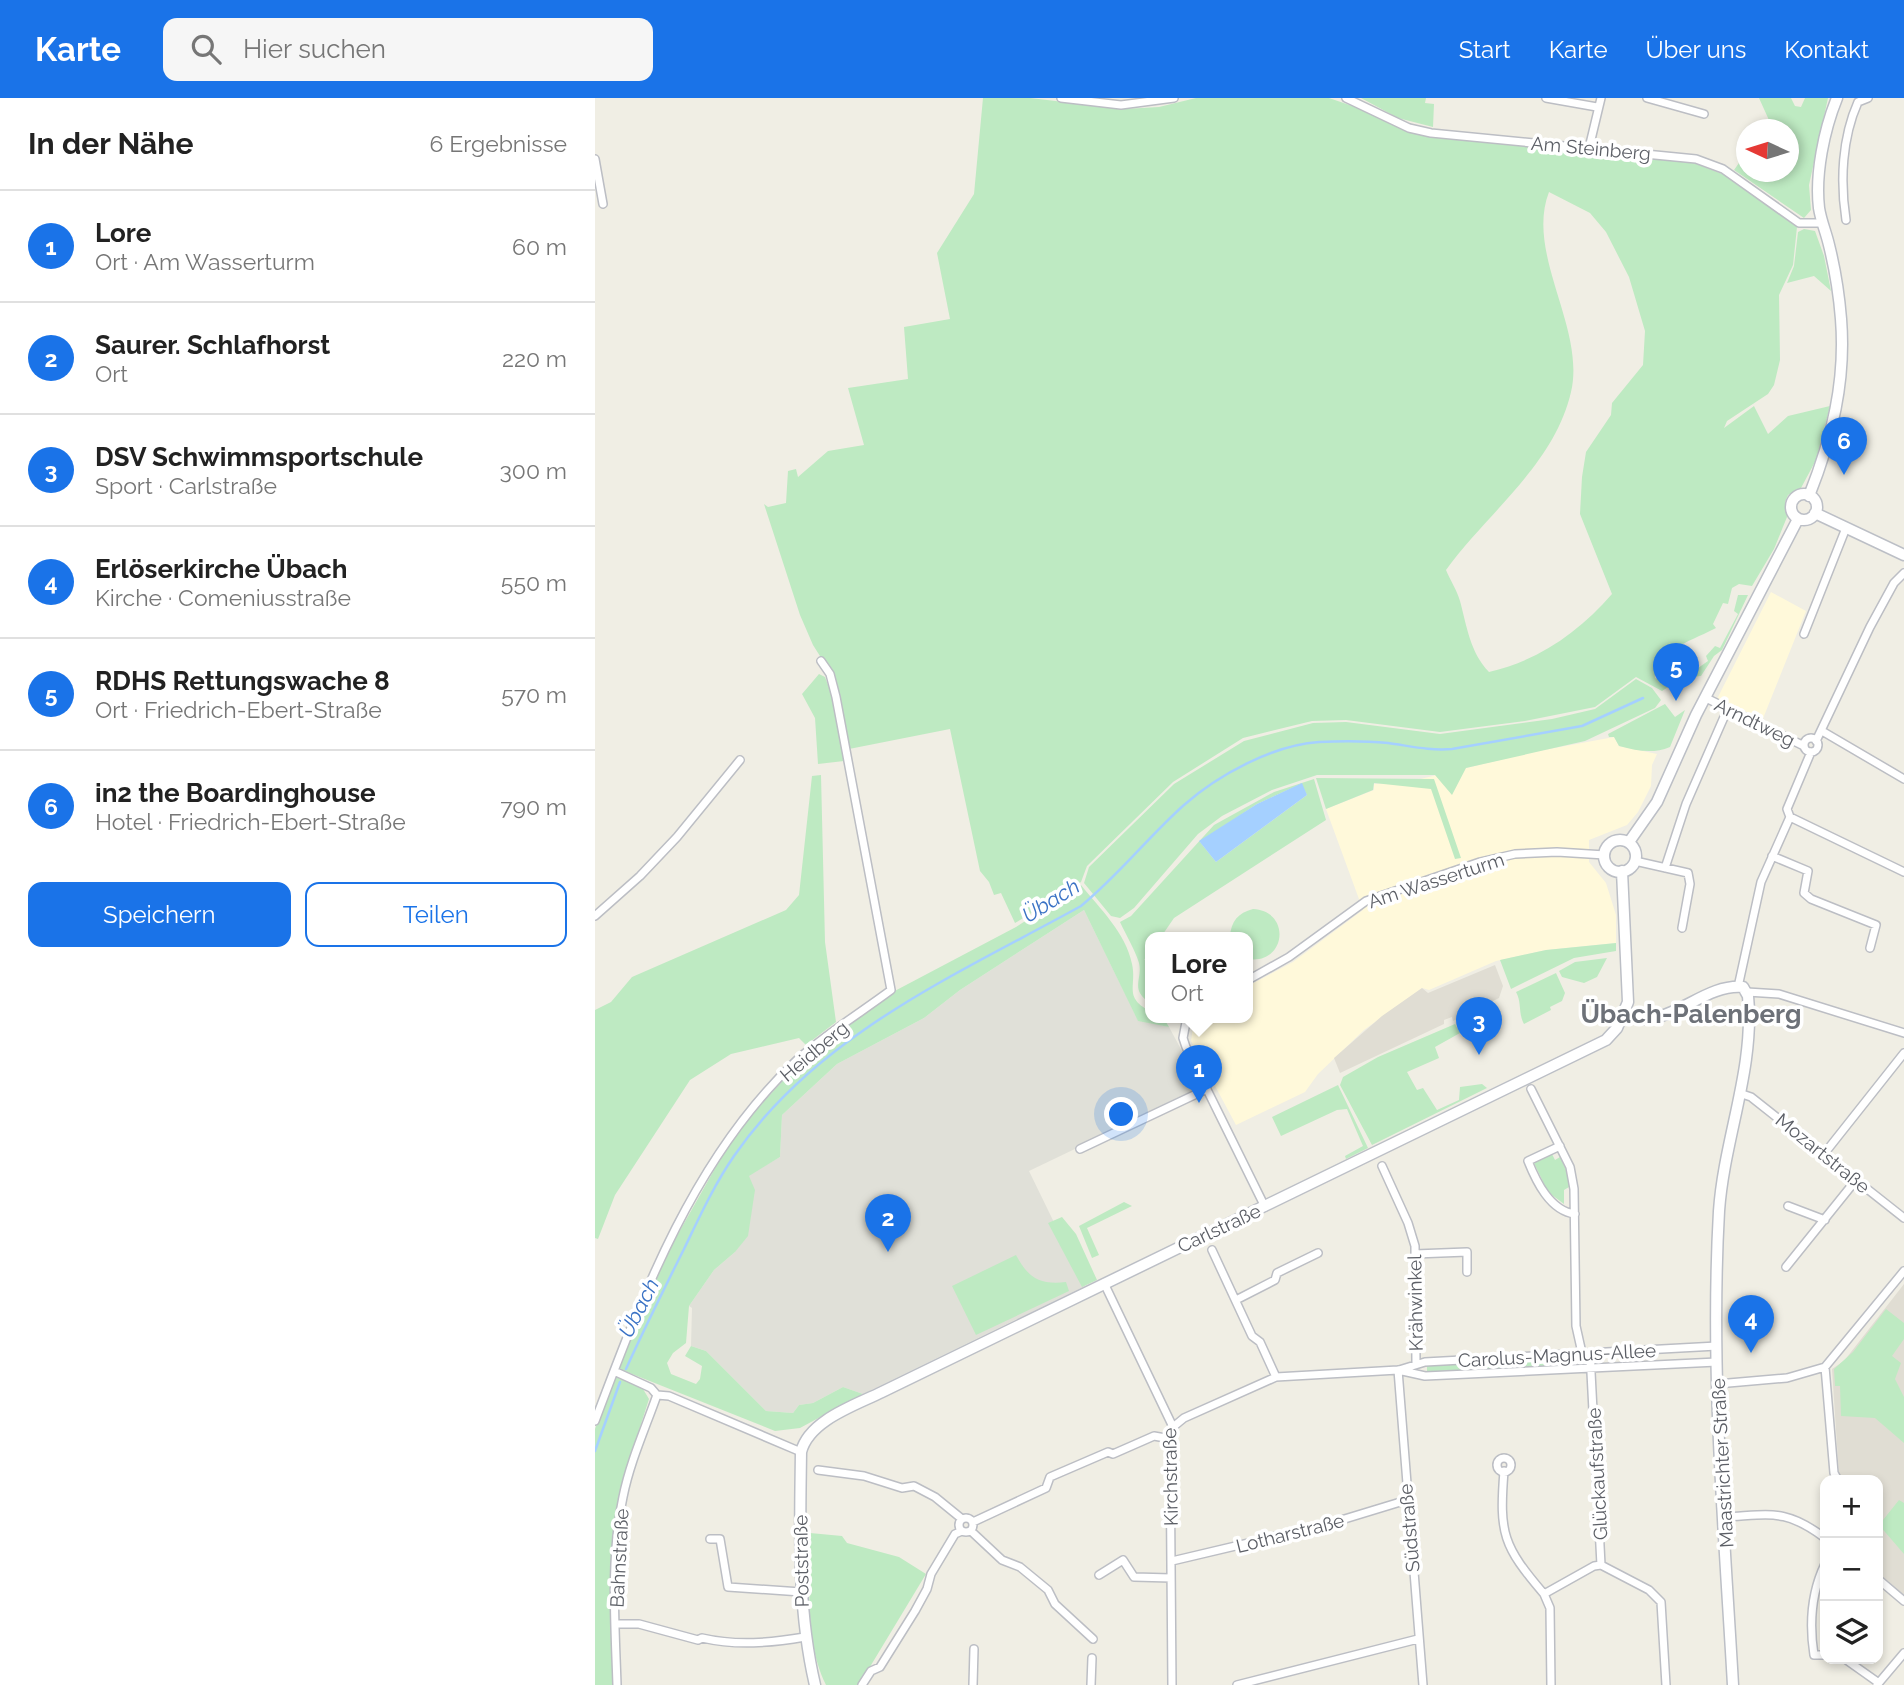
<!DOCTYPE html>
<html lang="de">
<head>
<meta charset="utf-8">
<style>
  body { margin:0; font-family:Raleway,sans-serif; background:#f6f6f6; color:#222 }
  .controls { position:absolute; right:21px; bottom:21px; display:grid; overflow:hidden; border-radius:14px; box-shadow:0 4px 10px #0003 }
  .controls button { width:63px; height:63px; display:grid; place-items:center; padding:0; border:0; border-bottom:2px solid #e0e0e0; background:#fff; color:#222; font:35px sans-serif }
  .compass { position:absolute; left:1141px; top:21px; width:63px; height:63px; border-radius:50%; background:#fff; box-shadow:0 4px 10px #0003; rotate:274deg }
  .you { position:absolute; left:527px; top:1017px; width:24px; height:24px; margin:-18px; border:5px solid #fff; border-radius:50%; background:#1a73e8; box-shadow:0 0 0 10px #1a73e833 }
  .badge { display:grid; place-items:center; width:46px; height:46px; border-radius:50%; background:#1a73e8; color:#fff; font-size:23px; font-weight:700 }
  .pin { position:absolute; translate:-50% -58px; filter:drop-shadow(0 2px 4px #0008) }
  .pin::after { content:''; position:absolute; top:37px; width:24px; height:21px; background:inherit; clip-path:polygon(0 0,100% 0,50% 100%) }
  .popup { position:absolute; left:550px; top:834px; width:108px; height:91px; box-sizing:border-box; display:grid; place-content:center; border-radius:14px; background:#fff; filter:drop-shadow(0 2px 5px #0005); font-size:23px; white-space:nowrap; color:#767676 }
  .popup b { font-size:26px; color:#222 }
  .popup::after { content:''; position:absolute; left:50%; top:100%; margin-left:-14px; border:14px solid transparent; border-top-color:#fff }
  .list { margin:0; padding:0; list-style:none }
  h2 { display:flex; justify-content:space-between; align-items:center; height:91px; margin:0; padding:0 28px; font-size:30px }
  h2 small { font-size:23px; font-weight:400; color:#767676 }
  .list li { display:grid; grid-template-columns:46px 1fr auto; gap:21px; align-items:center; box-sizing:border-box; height:112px; padding:0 28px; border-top:2px solid #e0e0e0 }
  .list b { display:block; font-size:26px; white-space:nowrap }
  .list p { margin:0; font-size:23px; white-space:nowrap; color:#767676 }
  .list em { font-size:23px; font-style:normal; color:#767676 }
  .actions { display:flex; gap:14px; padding:21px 28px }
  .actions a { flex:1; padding:16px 0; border:2px solid #1a73e8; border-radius:14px; text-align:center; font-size:24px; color:#1a73e8 }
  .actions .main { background:#1a73e8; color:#fff }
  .icon { flex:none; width:38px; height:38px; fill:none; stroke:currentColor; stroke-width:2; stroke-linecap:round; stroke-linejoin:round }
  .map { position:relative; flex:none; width:1309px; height:1587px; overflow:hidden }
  header { display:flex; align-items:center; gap:42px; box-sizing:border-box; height:98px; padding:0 35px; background:#1a73e8; color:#fff }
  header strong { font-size:33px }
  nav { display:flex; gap:38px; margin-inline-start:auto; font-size:24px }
  .search { width:490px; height:63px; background:#f6f6f6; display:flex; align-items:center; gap:18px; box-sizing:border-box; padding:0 24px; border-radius:14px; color:#767676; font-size:26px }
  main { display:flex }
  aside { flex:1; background:#fff }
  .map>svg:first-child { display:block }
  .commercial { fill:#fff9da }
  .industrial { fill:#e0e0d8 }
  .education { fill:#e0ddd3 }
  .green { fill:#beeac2; fill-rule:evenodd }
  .water { fill:#a5d0ff }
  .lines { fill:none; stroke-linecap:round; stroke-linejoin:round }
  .stream { stroke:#a5d0ff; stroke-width:2.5 }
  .street-casing { stroke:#bcbec4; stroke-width:10 }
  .secondary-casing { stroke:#bcbfc6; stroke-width:13 }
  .street { stroke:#fff; stroke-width:7 }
  .secondary { stroke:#fff; stroke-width:10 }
  .labels { text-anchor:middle; stroke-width:7; stroke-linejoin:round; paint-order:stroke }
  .street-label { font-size:19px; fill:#5c5f66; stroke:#fff }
  .water-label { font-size:21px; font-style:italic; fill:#3a72c5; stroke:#fff }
  .district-label { font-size:26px; font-weight:bold; fill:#6d7178; stroke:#fff }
</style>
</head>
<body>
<header>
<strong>Karte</strong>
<div class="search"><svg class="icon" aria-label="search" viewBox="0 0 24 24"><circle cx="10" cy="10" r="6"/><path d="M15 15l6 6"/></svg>Hier suchen</div>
<nav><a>Start</a><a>Karte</a><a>Über uns</a><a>Kontakt</a></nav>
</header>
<main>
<aside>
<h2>In der Nähe<small>6 Ergebnisse</small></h2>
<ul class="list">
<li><span class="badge">1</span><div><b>Lore</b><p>Ort · Am Wasserturm</p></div><em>60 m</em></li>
<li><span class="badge">2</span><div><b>Saurer. Schlafhorst</b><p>Ort</p></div><em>220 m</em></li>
<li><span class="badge">3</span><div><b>DSV Schwimmsportschule</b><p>Sport · Carlstraße</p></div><em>300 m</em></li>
<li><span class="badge">4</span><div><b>Erlöserkirche Übach</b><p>Kirche · Comeniusstraße</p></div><em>550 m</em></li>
<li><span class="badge">5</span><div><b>RDHS Rettungswache 8</b><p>Ort · Friedrich-Ebert-Straße</p></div><em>570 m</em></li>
<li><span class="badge">6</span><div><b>in2 the Boardinghouse</b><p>Hotel · Friedrich-Ebert-Straße</p></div><em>790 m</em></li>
</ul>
<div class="actions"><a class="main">Speichern</a><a>Teilen</a></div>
</aside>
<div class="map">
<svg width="1309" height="1587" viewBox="0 0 1309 1587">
  <rect width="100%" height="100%" fill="#f0eee4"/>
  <path class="commercial" d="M1176,494L1211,513L1167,623L1122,601Z
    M1019,639L1024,648L1062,656L1057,667L1056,688L1043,714L1032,727L994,742V764L1011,785L1021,817V845L951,852L901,863L834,892L827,890L769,932L723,976L710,994L641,1027L596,943L599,922L601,919H653V888L698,864L768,812L731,711L779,692V686L817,683L938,654Z"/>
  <path class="industrial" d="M489,812L543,922L574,929L607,990L434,1073L490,1188L268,1296L248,1289L218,1305L204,1307L198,1315L171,1313L111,1253L96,1248L97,1210L94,1208L119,1172L140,1154L153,1077L185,1059L187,1017L242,966L329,920L365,892Z"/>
  <path class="education" d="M900,867L908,888L904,900L858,923L857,919L849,922V926L745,975L739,960L787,918L827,890L833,895Z
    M1309,1186V1498L1283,1477V1382H1242L1244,1377L1237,1271L1249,1263Z"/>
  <path class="green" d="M388,0H435L529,11L564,9L601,0H734L775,14L813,33L1099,65L1135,79L1202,129L1198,167L1184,197L1185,262L1179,287L1173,296L1132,323L1129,330L1159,308L1173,336L1193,318L1235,308L1221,362L1206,390L1193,397L1190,404L1192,419L1179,451L1157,488L1144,486L1137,490L1133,506L1128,505L1118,526L1121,530C1103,540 1057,554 1060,580L1071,585L1088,574L1096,575L1113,563L1111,558L1120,548L1125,550L1143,516L1139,513L1143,497H1153L1127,552L1119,558L1106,578L1087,580L1067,593L1041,579L1000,609L930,623L845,634L751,622L717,623L648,640L578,684L492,768L486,784L420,825L406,795L399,797L394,784L385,773L355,631L254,651L237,577L218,547L205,517L169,406L173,409L191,405L193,373L201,371L203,379L233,353L269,347L253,290L313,281L309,229L355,221L342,155L379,96ZM954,94L995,115L1011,134L1034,179L1050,233L1048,267L1017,305L1016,317L991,354L987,379L985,416L1017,496C984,534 943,563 894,574C875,554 872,529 865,503C862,492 855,482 851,472C893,414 959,367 976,294C991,230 930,156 954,94Z
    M766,0H831L830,5L839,6L838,29L803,20Z
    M1164,0H1196L1200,8L1206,9L1210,0H1233L1214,87L1216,112L1209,120L1139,72L1151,55L1152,74H1194V32L1178,31Z
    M1209,131L1220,133L1229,158L1236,193L1219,178L1192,185L1199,168L1203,134Z
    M224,576L230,579L238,600L249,663L223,666L220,620L207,596Z
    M1041,581L1057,590L1066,602L1060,610L990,643L871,670L857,697L840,677H722L677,692L627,718L603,736L539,810L525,820L516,818L489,785L494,769L579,686L649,643L718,625L751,624L845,636L957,621L1000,611Z
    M1070,606L1080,619L1090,612L1075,649C1058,656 1043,653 1024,648L1019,639H1014L1013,636Z
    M226,677L230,844L241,924L211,947L204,940L136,956L95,982L20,1097L3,1141L0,1140V912L16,904L37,879L191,812L204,797L217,678Z
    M721,680L839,681L866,760L860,761L836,691L779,685L778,692L731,711Z
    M719,681L731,722L579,820L566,839H555V854L549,862L555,859V905C534,891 548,881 544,865C540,852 531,837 525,824L536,818L619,727L679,694ZM706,686L712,697L621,764L605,744L662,706Z
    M486,787C505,811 531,835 537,866C542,888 528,899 555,913V919H568L574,929L543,923L489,812L365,892L329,920L242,966L187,1017L185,1059L154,1078L160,1092L153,1138L140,1154L119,1172L94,1208L91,1245L78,1255L72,1265L76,1276L101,1286L105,1281L107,1268L90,1258L96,1248L111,1253L171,1313L198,1315L204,1307L218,1305L248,1289L268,1296L205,1330L180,1333L22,1270L70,1159L140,1035L205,964L294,896L421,829Z
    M658,811C697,813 691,867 653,861V839H635C636,823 643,815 658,811Z
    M1021,845V853L979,860L916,891L905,862L951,852Z
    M1012,860L1002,879L989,885L967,879L964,873L980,864Z
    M961,875L970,895L967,903L955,909L956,912L929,926C923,915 927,905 921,894Z
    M860,926L865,935L840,949L844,960L812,974L822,992L828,990L842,1012L864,1002L865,989L887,986L892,990L777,1047L745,987L748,979L783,959Z
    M743,987L773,1050L751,1061L750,1058L768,1048L752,1011L742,1012L686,1038L677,1019Z
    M956,1054L960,1062L965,1059L973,1076L974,1089L969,1092V1106L953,1094L938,1063Z
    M529,1104L537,1108L492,1130L504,1157L497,1160L484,1128Z
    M467,1119L481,1136L502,1182L487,1189L453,1125Z
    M421,1157C433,1180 445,1187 471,1184L474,1193L381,1237L357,1188Z
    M1291,1211L1309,1225V1241L1297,1258L1306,1265L1300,1281L1309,1299V1345L1280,1320L1246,1318L1245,1288H1240L1239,1271L1258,1254Z
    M973,1259L974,1268L832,1275V1268Z
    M20,1278L48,1291L54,1301L31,1373L21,1421L16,1526L18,1587H0V1331Z
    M1304,1402L1309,1405V1456L1284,1427Z
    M215,1435L247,1438L252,1445L304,1459L331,1476L264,1587H231C209,1543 215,1484 215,1435Z"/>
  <path class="water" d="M707,685L712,697L621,764L604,743L662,706Z"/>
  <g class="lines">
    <path class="stream" d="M31,1271C49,1231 69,1191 89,1151C104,1120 119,1087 139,1058C223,936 361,877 486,808C524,777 553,739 589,707C623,677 678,647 724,644C746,643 772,643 793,645C815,648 835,653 857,651L987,628L1048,600
      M0,1353L25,1284"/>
    <g class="street-casing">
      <path id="street" d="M466,0L526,7L579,0
        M751,0L814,30L836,35L1101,61L1128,71L1204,125H1228
        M951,0L1002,9
        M1052,0L1109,16
        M994,50L1006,0
        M0,61L8,106
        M1251,122C1245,83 1247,40 1263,4L1273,0
        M1209,536L1251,430
        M1111,600L1209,648
        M1227,633L1309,681
        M1209 647a7 7 0 1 1 14 0a7 7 0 1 1-14 0Z
        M1221,643L1275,529L1299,485L1309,475
        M1195,719L1309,774
        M1177,758L1213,773L1209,795L1216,801L1281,827L1275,850
        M1040,763L1093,775L1095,786L1087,830
        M1070,770L1091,706L1133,610
        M0,818L45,778L82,739L145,662
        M653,882L694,859L771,803L885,764L920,756L962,754L1010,757
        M1143,889L1166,784L1195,719L1192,711L1216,654
        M1152,894L1184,896L1309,935
        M592,919L588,940L591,949L670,1109
        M936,991L975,1069L979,1091L981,1228L987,1255
        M1144,995L1156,999L1309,1120
        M965,1048L933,1063C941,1083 955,1113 980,1116
        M485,1051L612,991
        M1229,1056L1309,955
        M787,1068L813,1125L820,1148L821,1265
        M1193,1108L1230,1122
        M617,1152L657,1238L665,1244L681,1279
        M820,1156L872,1154V1174
        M1191,1169L1261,1082
        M509,1185L578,1329L575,1346L577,1587
        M641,1202L680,1182L682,1175L723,1155
        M995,1255L1006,1467
        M1230,1269L1239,1375L1243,1382
        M803,1272L828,1587
        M804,1272L830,1264L1122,1248
        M19,1273L56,1290L62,1297L74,1298L206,1354
        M1122,1286L1192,1280L1230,1269L1309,1173
        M0,1323C48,1195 100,1057 202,962C231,936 265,915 296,892L241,599L235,576L226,563
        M578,1329L589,1320L681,1279L803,1272L830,1278L873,1276L1122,1264
        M902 1367a7 7 0 1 1 14 0a7 7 0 1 1-14 0Z
        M223,1372L269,1378L307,1390L319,1388L340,1399L367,1421
        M909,1373C904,1436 908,1448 949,1496
        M1129,1419C1176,1417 1190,1410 1230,1440
        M364 1427a7 7 0 1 1 14 0a7 7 0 1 1-14 0Z
        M378,1424L451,1390L455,1379L513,1354L518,1356L559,1338L576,1341
        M376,1433L407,1462L425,1469L453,1492L460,1506L498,1541
        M115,1441H125L133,1489L206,1494
        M577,1463L733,1426L812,1402
        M1230,1466C1216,1495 1214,1525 1219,1557H1230
        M1006,1467L1054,1492L1066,1504L1071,1587
        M504,1477L528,1462L539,1479L576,1480
        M1283,1481L1309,1503
        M21,1526H44L103,1542L107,1540C142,1548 175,1545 210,1539
        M1250,1561L1284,1585
        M22,1587C20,1525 15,1460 28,1399C35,1364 50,1331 62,1297
        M267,1587L276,1573L285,1569L320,1513L332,1491L336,1476L360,1436L367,1433
        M378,1587L379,1551
        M496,1587L497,1560
        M642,1587L823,1541
        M956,1587L955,1510L949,1496L999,1468L1006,1467
        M1282,1587L1309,1555"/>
    </g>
    <g class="secondary-casing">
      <path id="secondary" d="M1196 409a13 13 0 1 1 26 0a13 13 0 1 1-26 0Z
        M1214,398C1237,340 1251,283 1246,221C1244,196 1240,171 1234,147C1231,134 1226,123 1224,110C1220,76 1229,32 1242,0
        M1220,415L1309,457
        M1009 758a16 16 0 1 1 32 0a16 16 0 1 1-32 0Z
        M1034,744L1062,704L1101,617L1203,421
        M1030,917C1072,935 1106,885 1148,889L1153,898C1160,970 1129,1041 1124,1113C1115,1271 1129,1430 1138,1587
        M220,1587C202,1510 205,1432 206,1354C214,1322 261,1307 287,1294L1011,942L1022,930L1033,904L1027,773"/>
    </g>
    <use href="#street" class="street"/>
    <use href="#secondary" class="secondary"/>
  </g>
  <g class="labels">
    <g class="street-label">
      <text transform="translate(996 50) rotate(5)" y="7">Am Steinberg</text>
      <text transform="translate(1160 624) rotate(26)" y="7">Arndtweg</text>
      <text transform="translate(841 782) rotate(-18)" y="7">Am Wasserturm</text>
      <text transform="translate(219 953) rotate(-40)" y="7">Heidberg</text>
      <text transform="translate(1228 1055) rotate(39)" y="7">Mozartstraße</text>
      <text transform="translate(624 1130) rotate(-25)" y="7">Carlstraße</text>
      <text transform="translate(820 1205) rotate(-91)" y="7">Krähwinkel</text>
      <text transform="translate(962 1257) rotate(-3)" y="7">Carolus-Magnus-Allee</text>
      <text transform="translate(1127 1365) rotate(-93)" y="7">Maastrichter Straße</text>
      <text transform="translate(1002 1376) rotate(-93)" y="7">Glückaufstraße</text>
      <text transform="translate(575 1379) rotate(-91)" y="7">Kirchstraße</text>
      <text transform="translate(814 1430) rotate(-95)" y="7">Südstraße</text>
      <text transform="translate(695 1435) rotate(-14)" y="7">Lotharstraße</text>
      <text transform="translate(24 1460) rotate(-87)" y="7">Bahnstraße</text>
      <text transform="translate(206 1463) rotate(-91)" y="7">Poststraße</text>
    </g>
    <g class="water-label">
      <text transform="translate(456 803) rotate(-32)" y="7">Übach</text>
      <text transform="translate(44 1210) rotate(-63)" y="7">Übach</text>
    </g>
    <g class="district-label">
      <text x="1096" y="925">Übach-Palenberg</text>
    </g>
  </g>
</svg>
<div class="controls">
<button>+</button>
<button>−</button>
<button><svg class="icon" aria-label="layers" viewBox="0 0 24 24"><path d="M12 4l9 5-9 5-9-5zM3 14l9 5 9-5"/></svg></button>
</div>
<svg class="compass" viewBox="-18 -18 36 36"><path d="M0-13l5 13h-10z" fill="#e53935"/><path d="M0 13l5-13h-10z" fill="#767676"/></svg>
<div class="you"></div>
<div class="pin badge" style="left:604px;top:1005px">1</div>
<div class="popup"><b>Lore</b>Ort</div>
<div class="pin badge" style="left:293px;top:1154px">2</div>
<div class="pin badge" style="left:884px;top:957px">3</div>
<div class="pin badge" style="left:1156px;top:1255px">4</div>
<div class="pin badge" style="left:1081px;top:603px">5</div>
<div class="pin badge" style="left:1249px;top:377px">6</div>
</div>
</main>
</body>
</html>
